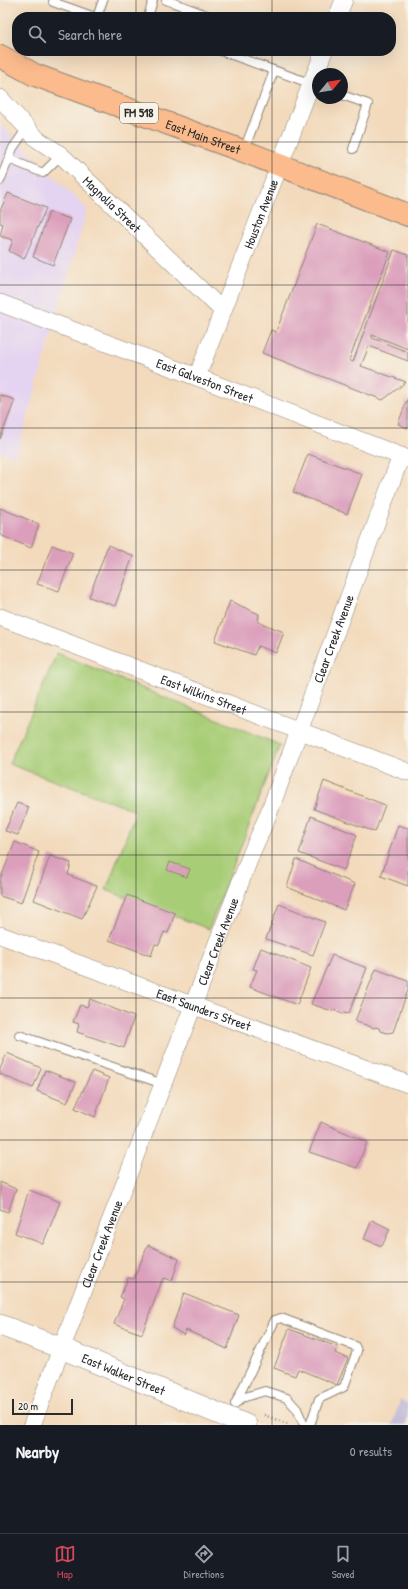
<!DOCTYPE html>
<html lang="en">
<head>
<meta charset="utf-8">
<style>
  body { margin:0; font-family:"Patrick Hand",sans-serif; background:#20242c; color:#f1f3f6 }
  .compass { position:absolute; left:312px; top:68px; width:36px; height:36px; border-radius:50%; background:#171b24; box-shadow:0 4px 16px #0002; rotate:60deg }
  .scale { position:absolute; left:12px; bottom:10px; width:61px; box-sizing:border-box; padding-left:4px; border:2px solid #2b2b2b; border-top:0; font-size:11px; line-height:14px; white-space:nowrap; color:#2b2b2b; -webkit-text-stroke:3px #f7f3e8; paint-order:stroke }
  .list { margin:0; padding:0; list-style:none }
  h2 { display:flex; justify-content:space-between; align-items:center; height:52px; margin:0; padding:0 16px; font-size:17px }
  h2 small { font-size:13px; font-weight:400; color:#9ea1a6 }
  .icon { flex:none; width:22px; height:22px; fill:none; stroke:currentColor; stroke-width:2; stroke-linecap:round; stroke-linejoin:round }
  .map { position:relative; flex:none; width:408px; height:1425px; overflow:hidden }
  .search { position:absolute; background:#171b24; box-shadow:0 4px 16px #0002; left:12px; right:12px; top:12px; height:44px; display:flex; align-items:center; gap:10px; box-sizing:border-box; padding:0 14px; border-radius:16px; color:#9ea1a6; font-size:15px }
  .sheet { height:108px; background:#171b24 }
  nav { display:flex; justify-content:space-around; align-items:center; box-sizing:border-box; height:56px; border-top:1px solid #363941; background:#171b24; font-size:11px; color:#9ea1a6 }
  nav a { display:grid; justify-items:center; gap:2px }
  nav .on { color:#d1495b }
  .map>svg:first-child { display:block }
  .built { fill:#e4d3f1 }
  .industrial { fill:#c6c0d9 }
  .green { fill:#a8cd77; stroke:#6a7c51 }
  .building { fill:#db9fbc }
  .lines { fill:none; stroke-linecap:round; stroke-linejoin:round }
  .service-casing { stroke:#8f8274; stroke-width:10 }
  .minor-casing { stroke:#8f8274; stroke-width:18 }
  .tertiary-casing { stroke:#8f8274; stroke-width:22 }
  .primary-casing { stroke:#8f8274; stroke-width:24 }
  .path { stroke:#8f8274; stroke-width:2.5; stroke-dasharray:1 3; stroke-linecap:butt }
  .service { stroke:#fff; stroke-width:8 }
  .minor { stroke:#fff; stroke-width:17 }
  .tertiary { stroke:#fff; stroke-width:21 }
  .primary { stroke:#fbbb8c; stroke-width:22 }
  .grid { fill:none; stroke:#2b2b2b; stroke-width:1; stroke-opacity:0.55 }
  .labels { text-anchor:middle; stroke-width:4; stroke-linejoin:round; paint-order:stroke }
  .shield { fill:#f7f3e8; stroke:#686764; stroke-width:1 }
  .shield-label { font-size:12px; font-weight:bold; fill:#2b2b2b }
  .street-label { font-size:13px; fill:#2b2b2b; stroke:#f7f3e8 }
</style>
</head>
<body>
<div class="map">
<svg width="408" height="1425" viewBox="0 0 408 1425">
  <rect width="100%" height="100%" fill="#f7f3e8"/>
  <filter id="ink" filterUnits="userSpaceOnUse"><feTurbulence type="fractalNoise" baseFrequency=".025" numOctaves="2"/><feDisplacementMap in="SourceGraphic" scale="8" xChannelSelector="R" yChannelSelector="G"/><feConvolveMatrix kernelMatrix="1 2 1 2 8 2 1 2 1" color-interpolation-filters="sRGB"/></filter>
  <filter id="wash" filterUnits="userSpaceOnUse"><feTurbulence type="fractalNoise" baseFrequency=".012" numOctaves="4" result="noise"/><feDisplacementMap in="SourceGraphic" scale="16" xChannelSelector="R" yChannelSelector="G"/><feGaussianBlur stdDeviation="0.9" result="paint"/><feColorMatrix in="noise" values="0 0 0 0 0 0 0 0 0 0 0 0 0 0 0 0 0 1.4 0 .05"/><feComposite in="paint" operator="in"/></filter>
  <g filter="url(#wash)">
    <rect width="100%" height="100%" fill="#f3dabc"/>
    <path class="built" d="M0,124L87,209L16,457L0,451Z"/>
    <path class="industrial" d="M400,1400L408,1404V1416L405,1425H392Z"/>
    <path class="green" d="M57,653L280,745L209,929L106,890L136,811L9,764Z"/>
    <g id="blocks">
      <path class="building" d="M8,193L46,208L24,259L9,251L13,240L0,236L3,224L0,223V211Z
        M49,212L70,219L53,265L33,257Z
        M317,224L390,252L349,360L353,362L394,250L408,255V349L372,335V338L408,352V361L369,346L361,366L406,382L383,400L262,353L271,330L276,332Z
        M0,395L15,400L0,439Z
        M408,397V428L398,424Z
        M308,454L362,474L347,514L293,492Z
        M0,508L39,524L31,548L0,535Z
        M52,545L73,553L59,591L37,584Z
        M108,545L133,556L115,606L89,597Z
        M230,601L259,614L258,622L284,632L276,653L258,646L254,655L215,641Z
        M324,781L385,805L375,832L314,809Z
        M17,803L29,807L18,835L5,831Z
        M311,816L357,835L344,870L299,853Z
        M398,825L408,828V886L381,876Z
        M15,842L39,852L21,903L0,896V880Z
        M50,856L71,863L68,875L97,886L82,919L34,900Z
        M296,859L355,884L344,910L287,887Z
        M170,862L190,869L187,877L167,870Z
        M127,895L175,913L168,933L164,932L159,945L155,944L151,956L109,940Z
        M279,904L325,922L313,955L266,939Z
        M261,948L311,968L297,1005L250,987L257,970L253,969Z
        M332,955L367,968L349,1013L344,1012L343,1014L335,1011L336,1009L332,1011L311,1004Z
        M376,969L408,981V990L393,1032L387,1033L380,1031L379,1028L375,1027L374,1028L355,1021Z
        M90,999L134,1017L124,1048L77,1032L79,1024L73,1022L80,1005L87,1007Z
        M7,1053L41,1068L33,1088L0,1074V1069Z
        M45,1070L76,1082L67,1103L37,1091Z
        M92,1071L109,1078L95,1117L75,1108Z
        M321,1122L367,1142L357,1168L309,1152Z
        M0,1182L16,1189L8,1212L0,1209Z
        M29,1190L60,1202L43,1244L15,1233Z
        M372,1220L390,1229L382,1246L364,1239Z
        M148,1245L179,1259L172,1281L163,1278L142,1334L114,1324L124,1299L120,1297L128,1278L134,1279Z
        M184,1293L239,1315L227,1349L186,1330L184,1335L172,1328Z
        M289,1329L338,1347L335,1353L348,1358L337,1385L298,1369L295,1376L274,1368Z"/>
    </g>
  </g>
  <g filter="url(#ink)">
    <use href="#blocks" fill-opacity="0" stroke="#8f8274" stroke-width="1"/>
    <g class="lines">
      <g class="service-casing">
        <path id="service" d="M54,0L53,2L95,17
          M166,0L212,17
          M97,17L103,0
          M148,17L153,0
          M221,51L312,84
          M342,95L368,104L353,149
          M244,150L274,71
          M9,159L43,173L61,155
          M0,181L13,148L27,128
          M19,1035L163,1084
          M236,1403L242,1398L265,1391L287,1398L297,1409L304,1425
          M235,1404L275,1320L281,1318L355,1346L357,1351L344,1387L319,1399L310,1425"/>
      </g>
      <g class="minor-casing">
        <g id="minor">
          <path d="M337,17L344,0"/>
          <path id="s1" d="M0,98L37,139L61,155L223,311"/>
          <path id="s2" d="M0,303L197,377L408,459"/>
          <path id="s3" d="M197,377L324,51"/>
          <path id="s4" d="M0,617L408,772"/>
          <path id="s5" d="M0,935L408,1084"/>
          <path id="s6" d="M32,1425L252,852L268,815L401,456"/>
        </g>
      </g>
      <g class="tertiary-casing">
        <g id="tertiary">
          <path id="s7" d="M0,1325L61,1348L246,1425"/>
        </g>
      </g>
      <g class="primary-casing">
        <g id="primary">
          <path id="s8" d="M0,56L35,75L243,151L408,215"/>
        </g>
      </g>
      <path class="path" d="M264,1415L288,1424"/>
      <use href="#service" class="service"/>
      <use href="#minor" class="minor"/>
      <use href="#tertiary" class="tertiary"/>
      <use href="#primary" class="primary"/>
    </g>
  </g>
  <path class="grid" d="M136,0V17M272,0V17M136,51V1425M272,51V1425M0,142H408M0,285H408M0,428H408M0,570H408M0,712H408M0,855H408M0,998H408M0,1140H408M0,1282H408"/>
  <g class="labels">
    <rect class="shield" x="120" y="103" width="38" height="20" rx="3"/>
    <g class="shield-label">
      <text x="139" y="117">FM 518</text>
    </g>
    <g class="street-label">
      <text dy="5" stroke="none"><textPath href="#s8" startOffset="219">East Main Street</textPath></text>
      <text dy="5" stroke="none"><textPath href="#s1" startOffset="155">Magnolia Street</textPath></text>
      <text dy="5" stroke="none"><textPath href="#s3" startOffset="175">Houston Avenue</textPath></text>
      <text dy="5" stroke="none"><textPath href="#s2" startOffset="219">East Galveston Street</textPath></text>
      <text dy="5" stroke="none"><textPath href="#s6" startOffset="842">Clear Creek Avenue</textPath></text>
      <text dy="5" stroke="none"><textPath href="#s4" startOffset="218">East Wilkins Street</textPath></text>
      <text dy="5" stroke="none"><textPath href="#s6" startOffset="518">Clear Creek Avenue</textPath></text>
      <text dy="5" stroke="none"><textPath href="#s5" startOffset="217">East Saunders Street</textPath></text>
      <text dy="5" stroke="none"><textPath href="#s6" startOffset="194">Clear Creek Avenue</textPath></text>
      <text dy="5" stroke="none"><textPath href="#s7" startOffset="133">East Walker Street</textPath></text>
    </g>
  </g>
</svg>
<svg class="compass" viewBox="-18 -18 36 36"><path d="M0-13l5 13h-10z" fill="#e53935"/><path d="M0 13l5-13h-10z" fill="#9ea1a6"/></svg>
<div class="scale">20 m</div>
<div class="search"><svg class="icon" aria-label="search" viewBox="0 0 24 24"><circle cx="10" cy="10" r="6"/><path d="M15 15l6 6"/></svg>Search here</div>
</div>
<section class="sheet">
<h2>Nearby<small>0 results</small></h2>
<ul class="list">
</ul>
</section>
<nav>
<a class="on"><svg class="icon" aria-label="map" viewBox="0 0 24 24"><path d="M3 6l6-2 6 2 6-2v14l-6 2-6-2-6 2zM9 4v14M15 6v14"/></svg>Map</a>
<a><svg class="icon" aria-label="directions" viewBox="0 0 24 24"><path d="M12 3l9 9-9 9-9-9zM9 14v-3h6M13 9l2 2-2 2"/></svg>Directions</a>
<a><svg class="icon" aria-label="saved" viewBox="0 0 24 24"><path d="M7 4h10v16l-5-4-5 4z"/></svg>Saved</a>
</nav>
</body>
</html>
